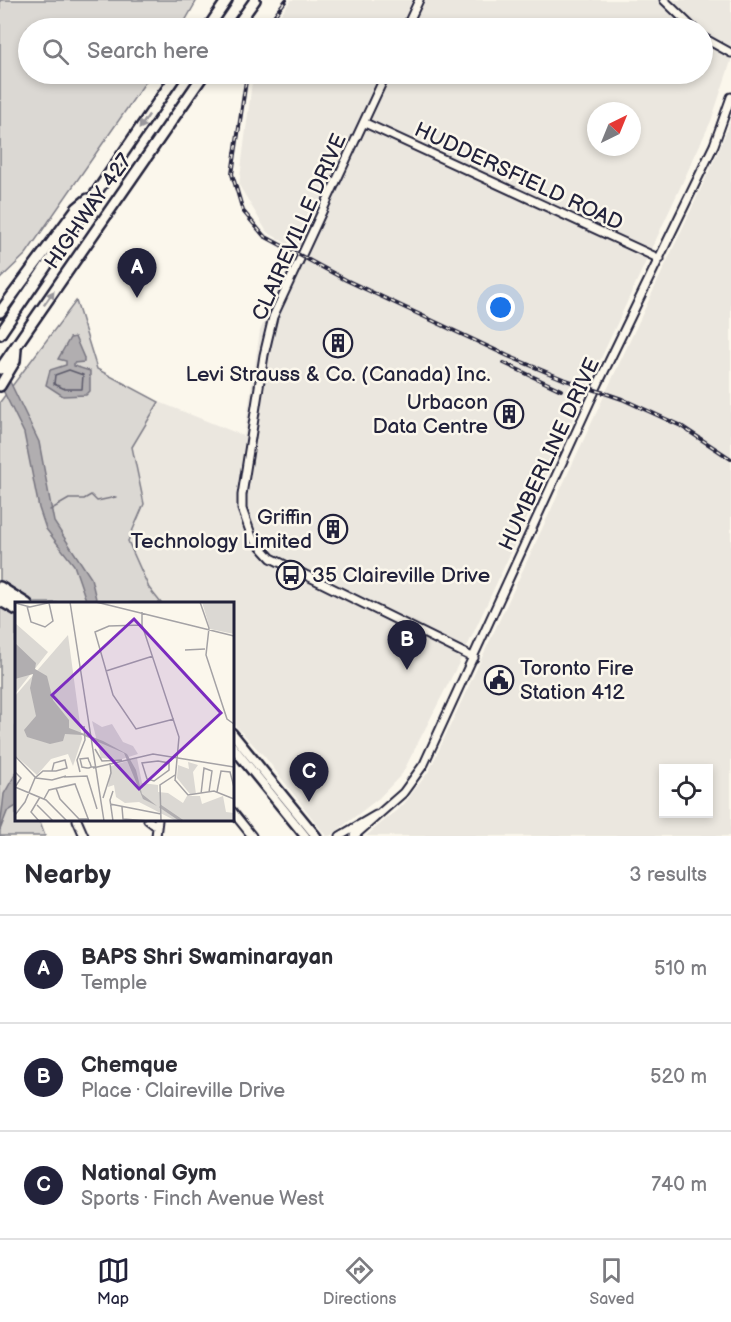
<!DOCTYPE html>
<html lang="en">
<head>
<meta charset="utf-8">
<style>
  body { margin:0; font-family:"Balsamiq Sans",sans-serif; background:#f7f7f7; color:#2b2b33 }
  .controls { position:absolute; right:18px; bottom:18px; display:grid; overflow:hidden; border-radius:0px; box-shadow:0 3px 9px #0003 }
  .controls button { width:54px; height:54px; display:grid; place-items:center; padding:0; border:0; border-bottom:2px solid #e1e1e2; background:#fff; color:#2b2b33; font:30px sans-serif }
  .compass { position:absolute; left:587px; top:102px; width:54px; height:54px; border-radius:50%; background:#fff; box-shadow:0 3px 9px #0003; rotate:43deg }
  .you { position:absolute; left:501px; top:308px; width:21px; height:21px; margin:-15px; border:4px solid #fff; border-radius:50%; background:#1a73e8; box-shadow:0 0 0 9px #1a73e833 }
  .badge { display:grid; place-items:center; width:39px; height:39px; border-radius:50%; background:#22223b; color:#fff; font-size:20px; font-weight:700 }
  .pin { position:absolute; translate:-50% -50px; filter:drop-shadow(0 2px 3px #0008) }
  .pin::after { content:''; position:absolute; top:32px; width:21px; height:18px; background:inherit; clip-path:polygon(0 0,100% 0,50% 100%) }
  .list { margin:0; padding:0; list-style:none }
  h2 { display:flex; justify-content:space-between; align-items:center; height:78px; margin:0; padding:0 24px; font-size:26px }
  h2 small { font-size:20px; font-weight:400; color:#7c7c81 }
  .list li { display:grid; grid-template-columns:39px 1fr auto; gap:18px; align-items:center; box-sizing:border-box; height:108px; padding:0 24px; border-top:2px solid #e1e1e2 }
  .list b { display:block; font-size:22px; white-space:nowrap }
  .list p { margin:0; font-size:20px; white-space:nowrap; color:#7c7c81 }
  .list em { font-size:20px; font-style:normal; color:#7c7c81 }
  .icon { flex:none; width:33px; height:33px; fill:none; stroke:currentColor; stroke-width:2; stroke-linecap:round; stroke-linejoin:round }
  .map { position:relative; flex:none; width:731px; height:836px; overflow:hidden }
  .search { position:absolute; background:#fff; box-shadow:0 3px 9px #0003; left:18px; right:18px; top:18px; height:66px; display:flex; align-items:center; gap:15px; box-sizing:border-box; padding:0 21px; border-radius:33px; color:#7c7c81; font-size:22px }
  .sheet { height:402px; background:#fff }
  nav { display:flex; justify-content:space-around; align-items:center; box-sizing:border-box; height:84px; border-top:2px solid #e1e1e2; background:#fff; font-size:16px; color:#7c7c81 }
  nav a { display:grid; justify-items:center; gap:3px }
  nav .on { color:#22223b }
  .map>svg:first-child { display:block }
  .built { fill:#ebe7df; fill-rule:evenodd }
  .green { fill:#dbd8d3; stroke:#7e7d87; stroke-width:1.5 }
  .water { fill:#b1aeb0; stroke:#787681; stroke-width:1.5 }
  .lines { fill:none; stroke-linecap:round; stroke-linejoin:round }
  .shore { stroke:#5b5a6a; stroke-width:1.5 }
  .stream { stroke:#787681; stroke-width:1.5 }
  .minor-casing { stroke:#22223b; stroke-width:11 }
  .major-casing { stroke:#22223b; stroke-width:13 }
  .highway-casing { stroke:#22223b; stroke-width:14 }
  .minor { stroke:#fbf7ec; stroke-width:7 }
  .major { stroke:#fbf7ec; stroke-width:8 }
  .highway { stroke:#fbf7ec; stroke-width:9 }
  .rail-casing { stroke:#22223b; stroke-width:4 }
  .rail { stroke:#fbf7ec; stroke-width:1.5; stroke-dasharray:4.5; stroke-linecap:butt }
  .oneway { fill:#99979c }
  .labels { text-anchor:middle; stroke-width:5; stroke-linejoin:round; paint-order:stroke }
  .street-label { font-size:21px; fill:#22223b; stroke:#fbf7ec }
  .poi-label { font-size:21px; fill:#22223b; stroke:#fbf7ec; text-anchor:end }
  .inset-river { fill:none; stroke:#b1aeb0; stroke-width:3 }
  .inset-road { fill:none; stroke:#a4a2a5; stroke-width:1.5 }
  .view { fill:#7b2cbf; fill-opacity:0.15; stroke:#7b2cbf; stroke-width:3 }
  .inset-edge { fill:none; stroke:#22223b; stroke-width:3 }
</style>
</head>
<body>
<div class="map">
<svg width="731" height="836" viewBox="0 0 731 836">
  <rect width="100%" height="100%" fill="#fbf7ec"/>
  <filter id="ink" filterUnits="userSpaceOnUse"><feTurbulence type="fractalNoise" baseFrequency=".0167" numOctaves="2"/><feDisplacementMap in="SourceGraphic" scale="12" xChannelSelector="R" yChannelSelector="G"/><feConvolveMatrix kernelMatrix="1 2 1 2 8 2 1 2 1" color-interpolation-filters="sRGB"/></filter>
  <g filter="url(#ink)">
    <path class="built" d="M291,0H731V61L711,121L466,649L402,774L379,798L330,836H326L265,757L233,723L232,604L161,603L149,588L128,541L144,504L132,447L159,402L244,436L260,331L296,249L267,232L239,185L253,74H702V28H271ZM596,111H632V147H596Z
      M731,120V836H366L404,804L429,771L719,150ZM664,768H708V814H664Z"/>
    <path class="green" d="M0,0H197L181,28H28V74H151L26,254L0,279Z
      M76,301L97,369L159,402L132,447L144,504L128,541L149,588L161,603H32L0,583V402Z
      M0,607L16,616V820H39L45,836H0Z"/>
    <path class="water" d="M75,337L84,358V362L74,363V366L90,371V391L86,395L63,396L46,385L50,370L66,365V361L58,359L70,338Z
      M0,361L39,442L54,522L91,578L97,603H87L74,565L46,529L39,508L24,433L0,384Z
      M16,773V806L7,812L0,830L4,794Z"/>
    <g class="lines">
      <path class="shore" d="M69,370L83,375L82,389H65L54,384L55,375Z"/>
      <path class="stream" d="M50,510L69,499H84L91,495L97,501L116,497"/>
      <g class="minor-casing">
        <path id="minor" d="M664,0L693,28
          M406,28L419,0
          M702,37L731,53
          M386,74L273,317L264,355L242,495V509L252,537L271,558L474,658
          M365,123L660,259
          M232,811L252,836
          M77,820L84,836
          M148,820L157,827
          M156,836L158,820
          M340,836L376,815
          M354,836L403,793L424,764L599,382L714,145L731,97"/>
      </g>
      <g class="major-casing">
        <path id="major" d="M0,594L19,604
          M0,601L16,610
          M232,733L316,836
          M232,746L305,836"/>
      </g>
      <g class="highway-casing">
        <path id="highway" d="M208,28L227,0
          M235,28L255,0
          M0,312L77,208L88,199
          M0,334L177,74
          M0,369L204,74
          M0,386L15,361L16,349
          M0,587L27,604"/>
      </g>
      <use href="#minor" class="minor"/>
      <use href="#major" class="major"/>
      <use href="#highway" class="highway"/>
      <g class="rail-casing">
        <path id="rail" d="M265,28L286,0
          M247,74L232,174L243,211L264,236L346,280L508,356L563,379L622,399L681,426L731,459
          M504,363L561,390"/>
      </g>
      <use href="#rail" class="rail"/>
    </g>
    <defs><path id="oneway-solid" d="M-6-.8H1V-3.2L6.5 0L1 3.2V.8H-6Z" transform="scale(1.5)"/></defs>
    <g class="oneway">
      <use href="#oneway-solid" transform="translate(144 122) rotate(124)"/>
      <use href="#oneway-solid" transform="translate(49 298) rotate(-55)"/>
    </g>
  </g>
  <defs>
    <g id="building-ring" transform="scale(1.5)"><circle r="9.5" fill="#fbf7ec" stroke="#22223b" stroke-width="1.5"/><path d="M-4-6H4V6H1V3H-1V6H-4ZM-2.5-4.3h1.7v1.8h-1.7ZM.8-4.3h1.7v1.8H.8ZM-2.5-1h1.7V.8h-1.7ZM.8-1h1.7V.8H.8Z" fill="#22223b"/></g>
    <g id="bus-ring" transform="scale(1.5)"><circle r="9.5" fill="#fbf7ec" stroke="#22223b" stroke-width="1.5"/><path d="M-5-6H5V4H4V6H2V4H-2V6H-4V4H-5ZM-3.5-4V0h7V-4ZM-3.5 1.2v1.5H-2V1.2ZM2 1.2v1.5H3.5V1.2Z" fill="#22223b"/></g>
    <g id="civic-ring" transform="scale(1.5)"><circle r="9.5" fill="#fbf7ec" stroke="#22223b" stroke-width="1.5"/><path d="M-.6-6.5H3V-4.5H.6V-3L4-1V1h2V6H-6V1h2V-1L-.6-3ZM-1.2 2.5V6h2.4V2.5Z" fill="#22223b"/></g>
  </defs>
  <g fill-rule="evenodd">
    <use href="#building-ring" x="338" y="343"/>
    <use href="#building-ring" x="509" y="414"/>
    <use href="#building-ring" x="333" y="529"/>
    <use href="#bus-ring" x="291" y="575"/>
    <use href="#civic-ring" x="499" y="680"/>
  </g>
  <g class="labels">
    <g class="street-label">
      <text transform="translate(519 176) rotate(25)" y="7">HUDDERSFIELD ROAD</text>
      <text transform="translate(88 211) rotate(-55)" y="7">HIGHWAY 427</text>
      <text transform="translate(299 227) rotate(-66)" y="7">CLAIREVILLE DRIVE</text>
      <text transform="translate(549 454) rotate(-65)" y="7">HUMBERLINE DRIVE</text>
    </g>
    <g class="poi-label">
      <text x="338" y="381" text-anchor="middle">Levi Strauss &amp; Co. (Canada) Inc.</text>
      <text x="488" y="409">Urbacon<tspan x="488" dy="24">Data Centre</tspan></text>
      <text x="312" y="524">Griffin<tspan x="312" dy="24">Technology Limited</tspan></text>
      <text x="312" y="582" text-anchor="start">35 Claireville Drive</text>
      <text x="520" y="675" text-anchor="start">Toronto Fire<tspan x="520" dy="24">Station 412</tspan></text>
    </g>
  </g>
  <g transform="translate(15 602)">
    <rect width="219" height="219" fill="#fbf7ec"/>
    <path d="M187,0H219V32L195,27ZM0,21L33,50L0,92ZM53,33L67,137L58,164L53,152L36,157L22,173L0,153V94ZM77,119L87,125L97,122L108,140L118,144L123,152L104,158L86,156ZM122,156L127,181L143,183V190L153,191L168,201L172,194H185L187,202L208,194L211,210L219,211V219H161L124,200L110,201L101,195L99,183L93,185L96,164ZM173,160L183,163L178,170L181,192H175L162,176L163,163L174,167Z" fill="#dbd8d3"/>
    <path d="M0,41L21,61L20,67L32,74L38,98L54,118V126L88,139L112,152L121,168L127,192L142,204L128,197L109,151L67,133L50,132L48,139L35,142L12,135L9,128L21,114L15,86L18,72L0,77Z" fill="#b1aeb0"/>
    <path class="inset-river" d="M145,204L167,219"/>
    <path class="inset-road" d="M55,0L89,219M81,0L219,34M185,0L194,26L191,53L212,117L219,122M0,1L15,5L37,0M12,4L16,20L30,25L38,19L34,1M127,10V23L164,135L160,179M127,23L94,24L80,30L98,93L121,127L159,117M170,48L190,47M91,69L138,54M80,147L87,159L107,158M0,154L21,176L37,178L51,174M143,159L154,161V168L139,179L132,177L127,161ZM76,165V164L75,161L74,159L73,156L65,157L67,165L72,166H74L76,165H80M78,166L138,152L219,165M0,170L6,176L0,185M65,170L62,158L70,138L69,124M49,175L72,174L82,207M160,178L173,193L199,189L219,197M0,185L31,198L52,219M41,186L45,197L64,217H74M98,189L95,198L98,219M202,190L206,169L215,170L219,185M186,192L189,166L197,169L194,190M88,196L96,171L95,161M29,197L34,188L60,182L74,219M95,202L146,212M22,203L38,219M107,205L108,217L134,219M0,213L10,200L20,176L28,169H41L52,166L50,158L39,161L37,169M24,219L16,210L25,195M146,219L145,183L160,173"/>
    <path class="view" d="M119,17L206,111L124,187L37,93Z"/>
    <rect width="219" height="219" class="inset-edge"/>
  </g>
</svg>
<div class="controls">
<button><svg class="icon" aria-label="locate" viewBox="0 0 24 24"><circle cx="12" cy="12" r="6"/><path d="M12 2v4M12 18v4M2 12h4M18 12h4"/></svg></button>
</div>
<svg class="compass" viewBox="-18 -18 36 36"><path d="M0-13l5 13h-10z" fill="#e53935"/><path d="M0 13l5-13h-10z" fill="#7c7c81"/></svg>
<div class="you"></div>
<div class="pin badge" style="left:137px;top:298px">A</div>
<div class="pin badge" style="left:407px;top:670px">B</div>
<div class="pin badge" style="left:309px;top:802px">C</div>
<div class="search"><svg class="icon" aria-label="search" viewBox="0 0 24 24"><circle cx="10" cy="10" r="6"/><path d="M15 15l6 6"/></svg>Search here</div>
</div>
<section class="sheet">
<h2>Nearby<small>3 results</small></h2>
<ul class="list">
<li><span class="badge">A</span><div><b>BAPS Shri Swaminarayan</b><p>Temple</p></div><em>510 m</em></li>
<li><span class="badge">B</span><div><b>Chemque</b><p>Place · Claireville Drive</p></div><em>520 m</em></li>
<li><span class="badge">C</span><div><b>National Gym</b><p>Sports · Finch Avenue West</p></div><em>740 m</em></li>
</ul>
</section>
<nav>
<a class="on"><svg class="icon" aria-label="map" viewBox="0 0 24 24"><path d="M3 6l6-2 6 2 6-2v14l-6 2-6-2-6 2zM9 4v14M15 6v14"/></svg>Map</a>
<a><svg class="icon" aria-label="directions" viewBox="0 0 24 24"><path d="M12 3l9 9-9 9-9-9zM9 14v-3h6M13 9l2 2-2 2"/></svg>Directions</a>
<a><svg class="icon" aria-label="saved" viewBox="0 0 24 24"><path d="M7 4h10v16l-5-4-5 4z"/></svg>Saved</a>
</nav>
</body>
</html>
